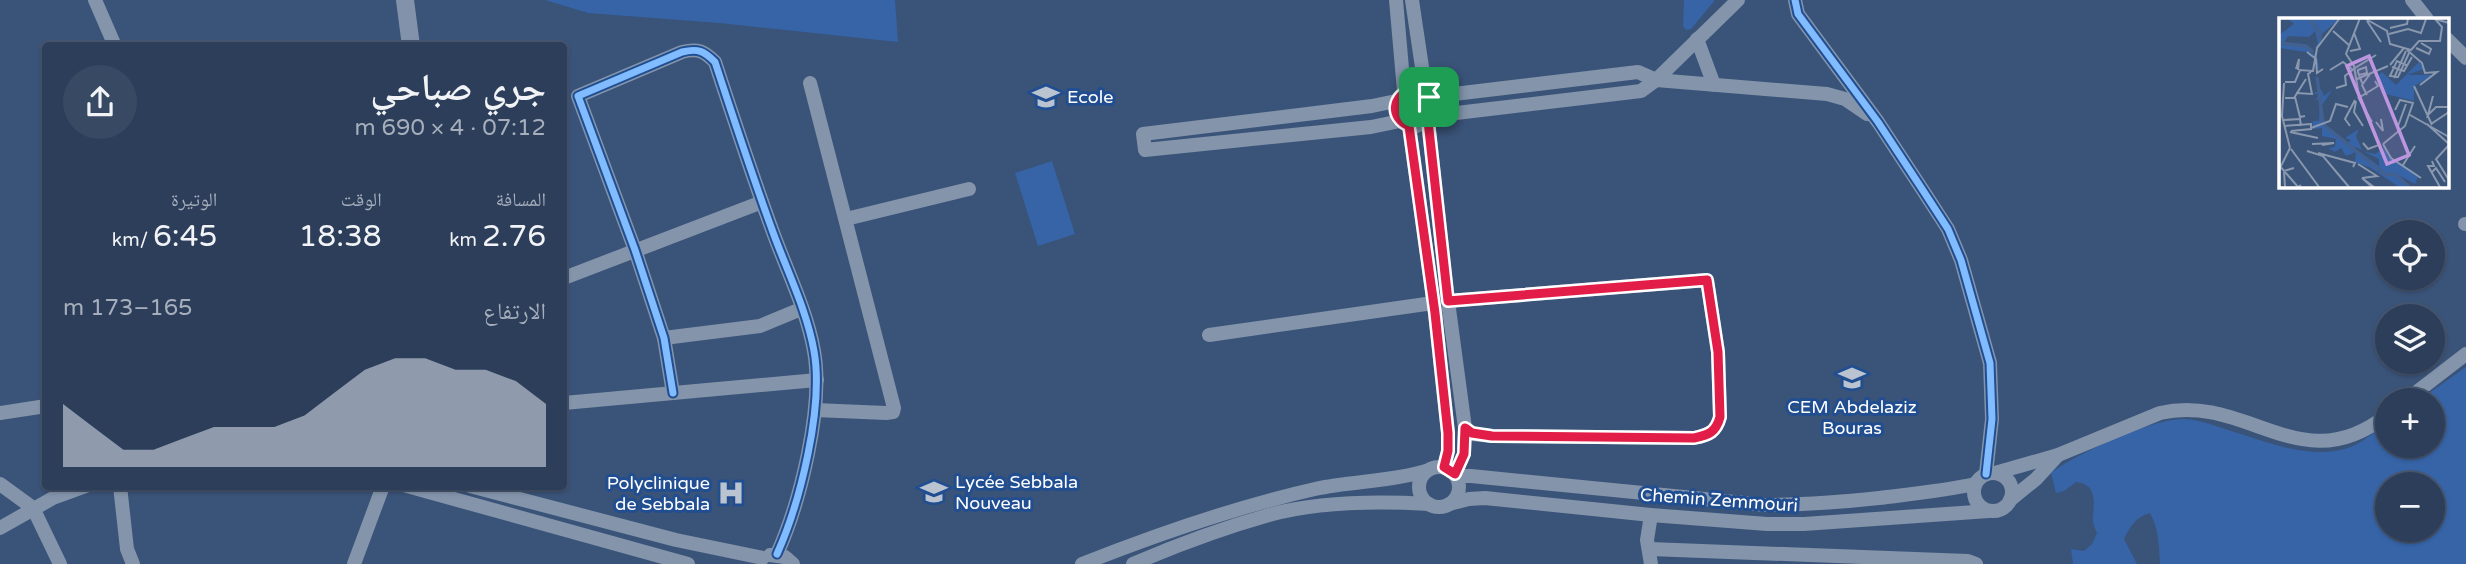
<!DOCTYPE html>
<html lang="ar">
<meta charset="utf-8">
<style>
:root{--surface:#2c3e5a;--page:#384963;--text:#f1f3f6;--muted:#a6aebb;--line:#485770;--accent:#bac3d0}
body{margin:0;font-family:"Varela Round","Noto Naskh Arabic",sans-serif;background:var(--page);color:var(--text);direction:rtl;height:100vh;display:flex;flex-direction:column;font-size:26px;white-space:nowrap}
*{box-sizing:border-box;margin:0}
p{font-size:23px;color:var(--muted)}
.icon{flex:none;width:38px;height:38px;fill:none;stroke:currentColor;stroke-width:2;stroke-linecap:round;stroke-linejoin:round}
.map{position:relative;flex:1;overflow:hidden;direction:ltr}
.drawer{position:absolute;left:42px;top:42px;width:525px;height:448px;display:flex;flex-direction:column;background:var(--surface);border-radius:7px;box-shadow:0 2px 5px #0004,0 0 0 2px var(--line);direction:rtl}
.drawer>*{flex:none}
.controls{position:absolute;left:2375px;top:220px;display:grid;gap:14px}
.controls a{display:grid;place-items:center;width:70px;height:70px;border-radius:50%;background:var(--surface);box-shadow:0 2px 5px #0004,0 0 0 2px var(--line);font-size:35px}
.pin{position:absolute;display:grid;place-items:center;width:60px;height:60px;color:#fff;margin:-30px;border-radius:14px;box-shadow:0 4px 10px #0006}
.round{display:grid;place-items:center;flex:none;width:74px;height:74px;border-radius:37px;background:var(--page)}
.summary{display:flex;align-items:center;justify-content:space-between;height:119px;padding:0 21px}
h1{font-size:38px;font-weight:600;line-height:52px}
.figures{display:grid;grid-template-columns:repeat(3,1fr);gap:10px;height:119px;padding:7px 21px}
.figures div{display:grid;align-content:center}
.figures b{font-size:30px;font-weight:600}
.figures small{font-size:19px;font-weight:400}
.figures p{font-size:19px}
.chart{height:196px;padding:14px 21px}
.chart p{display:flex;justify-content:space-between}
.chart svg{width:100%;height:126px;margin-top:7px;fill:var(--accent);opacity:.7}
.map>svg:first-child{display:block}
.green{fill:#3664a7;fill-rule:evenodd}
.lines{fill:none;stroke-linecap:round;stroke-linejoin:round}
.minor{stroke:#8394ab;stroke-width:14}
.major{stroke:#8192aa;stroke-width:18}
.cycleway-casing{stroke:#214e91;stroke-width:11}
.cycleway{stroke:#80bcff;stroke-width:7}
.route-casing{stroke:#fff;stroke-width:14}
.route{stroke:#e11d48;stroke-width:9}
.labels{text-anchor:middle;dominant-baseline:central;stroke-width:6;stroke-linejoin:round;paint-order:stroke}
.poi-label{font-size:18px;fill:#fff;stroke:#214e91;text-anchor:start}
.street-label{font-size:18px;fill:#fff;stroke:#214e91}
.inset-river{fill:none;stroke:#426190;stroke-width:3.5}
.inset-road{fill:none;stroke:#8998ae;stroke-width:2}
.view{fill:#bd96df;fill-opacity:0.15;stroke:#bd96df;stroke-width:3.5}
.inset-edge{fill:none;stroke:#fff;stroke-width:3.5}
</style>
<div class="map">
<svg width="2466" height="564" viewBox="0 0 2466 564">
<rect width="100%" height="100%" fill="#3a5378"/>
<g class="green">
<polygon points="545,0 895,0 898,42 719,23 588,13"/>
<polygon points="1684,0 1715,0 1691,29 1686,30 1683,26"/>
<polygon points="1052,161 1075,234 1038,246 1015,173"/>
<path d="M 2466,367 L 2466,564 L 2160,564 C 2159,546 2159,529 2150,513 C 2136,516 2130,527 2124,539 L 2137,564 L 2073,564 L 2071,549 L 2084,551 L 2092,544 L 2097,533 C 2095,528 2092,523 2093,517 C 2094,501 2097,484 2076,482 L 2064,491 L 2056,493 L 2051,473 C 2076,454 2153,418 2184,419 C 2200,420 2216,426 2231,431 C 2271,443 2321,465 2361,442 C 2370,436 2378,429 2387,423 L 2387,446 L 2432,446 L 2432,401 L 2418,401 ZM 2387,485 L 2432,485 L 2432,530 L 2387,530 Z"/>
</g>
<g class="lines">
<g class="minor">
<polyline points="95,0 115,46"/>
<polyline points="1396,0 1404,91"/>
<polyline points="1412,0 1426,94"/>
<polyline points="1795,0 1798,14 1878,122 1924,192 1948,229 1961,260 1990,363 1992,419 1986,474"/>
<polyline points="2412,0 2427,19"/>
<polyline points="1697,39 1714,85"/>
<polyline points="2447,39 2466,58"/>
<polyline points="810,83 894,408 893,412 886,413 815,410"/>
<polyline points="1429,97 1638,72 1656,80 1827,94 1845,99 1867,114"/>
<polyline points="1396,101 1372,106 1143,134 1145,150 1371,127 1400,121"/>
<polyline points="1431,116 1641,91 1656,80 1738,0"/>
<path d="M 1428,121 L 1414,127 L 1400,121 L 1395,107 C 1403,74 1445,93 1428,121 L 1447,294 L 1465,428 L 1464,454 L 1455,474"/>
<polyline points="1409,126 1435,313 1448,433 1448,451 1444,467"/>
<polyline points="846,219 969,189"/>
<polyline points="2465,224 2466,224"/>
<polyline points="564,278 762,202"/>
<path d="M 1448,301 L 1707,280 L 1718,352 L 1720,417 C 1716,432 1709,435 1694,438 L 1492,436 L 1472,434 L 1465,428"/>
<polyline points="1209,335 1433,303"/>
<polyline points="664,338 760,326 801,309"/>
<path d="M 673,393 L 664,338 L 635,250 L 578,96 L 682,52 C 698,48 704,51 715,62 C 734,120 753,178 774,235 C 788,273 807,311 814,351 C 824,407 800,503 777,554"/>
<polyline points="2405,401 2466,354"/>
<polyline points="564,403 817,380"/>
<polyline points="0,413 46,406"/>
<circle cx="1439" cy="487" r="20"/>
<circle cx="1993" cy="492" r="19"/>
<path d="M 1995,473 L 2058,455 L 2160,413 C 2248,393 2301,483 2387,415"/>
<path d="M 1457,476 L 1471,476 L 1765,505 C 1804,505 1841,502 1879,498 C 1911,494 1943,491 1975,484"/>
<polyline points="0,484 33,508 60,564"/>
<polyline points="120,486 127,549 133,564"/>
<polyline points="407,486 688,564"/>
<polyline points="470,486 676,540 763,558"/>
<polyline points="2010,500 2036,479 2058,455"/>
<polyline points="1449,504 1469,499 1485,498 1651,515 1767,524 1804,524 1989,511"/>
<polyline points="1651,515 1647,540 1651,564"/>
<polyline points="0,528 53,498 86,486"/>
<polyline points="1650,549 1968,561 1976,564"/>
<polyline points="770,555 785,557 793,564"/>
<polyline points="354,564 383,486"/>
<path d="M 1082,564 C 1158,534 1235,507 1315,489 C 1352,481 1389,482 1426,471"/>
<path d="M 1133,564 C 1177,545 1223,528 1269,515 C 1320,501 1377,501 1429,504"/>
</g>
<polyline class="major" points="405,0 411,46"/>
<defs>
<g id="cycleway">
<polyline points="1795,0 1798,14 1878,122 1924,192 1948,229 1961,260 1990,363 1992,419 1986,474"/>
<path d="M 1448,301 L 1707,280 L 1718,352 L 1720,417 C 1716,432 1709,435 1694,438 L 1492,436 L 1472,434 L 1465,428"/>
<path d="M 673,393 L 664,338 L 635,250 L 578,96 L 682,52 C 698,48 704,51 715,62 C 734,120 753,178 774,235 C 788,273 807,311 814,351 C 824,407 800,503 777,554"/>
</g>
</defs>
<use href="#cycleway" class="cycleway-casing"/>
<use href="#cycleway" class="cycleway"/>
</g>
<g class="lines">
<defs>
<path id="route" d="M 1412,89 L 1426,94 L 1432,106 L 1428,121 L 1448,301 L 1707,280 L 1718,352 L 1720,417 C 1716,432 1709,435 1694,438 L 1492,436 L 1472,433 L 1465,428 L 1464,454 L 1455,474 L 1444,467 L 1448,451 L 1448,433 L 1435,313 L 1409,126 C 1389,117 1392,96 1412,89 Z"/>
</defs>
<use href="#route" class="route-casing"/>
<use href="#route" class="route"/>
</g>
<defs>
<symbol id="school-bare" viewBox="-9 -9 18 18"><path d="M0-5L7-2L0 1L-7-2ZM-4 1L0 2.5L4 1V4Q0 6-4 4Z" fill="#bac3d0" stroke="#214e91" stroke-width="2.5" paint-order="stroke"/></symbol>
<symbol id="hospital-bare" viewBox="-9 -9 18 18"><path d="M-5-5h3v3.5h4V-5h3V5h-3V1.5h-4V5h-3Z" fill="#bac3d0" stroke="#214e91" stroke-width="2.5" paint-order="stroke"/></symbol>
</defs>
<g fill-rule="evenodd">
<use href="#school-bare" x="1027" y="78" width="38" height="38"/>
<use href="#school-bare" x="1833" y="359" width="38" height="38"/>
<use href="#school-bare" x="915" y="473" width="38" height="38"/>
<use href="#hospital-bare" x="712" y="474" width="38" height="38"/>
</g>
<g class="labels">
<g class="poi-label">
<text x="1067" y="97">Ecole</text>
<text x="1852" y="407" text-anchor="middle">CEM Abdelaziz<tspan x="1852" dy="21">Bouras</tspan></text>
<text x="955" y="482">Lycée Sebbala<tspan x="955" dy="21">Nouveau</tspan></text>
<text x="710" y="483" text-anchor="end">Polyclinique<tspan x="710" dy="21">de Sebbala</tspan></text>
</g>
<g class="street-label">
<text transform="translate(1719 500) rotate(4)">Chemin Zemmouri</text>
</g>
</g>
<g transform="translate(2279 18)">
<rect width="170" height="170" fill="#3a5378"/>
<path d="M 8,0 L 61,0 L 43,16 L 41,26 L 35,31 L 39,25 L 36,13 L 30,19 L 9,18 L 4,26 L 27,29 L 38,38 L 41,54 L 33,35 L 0,30 L 0,17 L 15,6 ZM 140,44 L 145,51 L 128,57 L 155,57 L 135,68 L 135,83 L 103,75 L 99,58 L 103,54 L 117,67 ZM 42,71 L 45,78 L 53,72 L 42,89 L 47,109 L 69,125 L 72,122 L 66,120 L 80,111 L 77,118 L 83,132 L 71,127 L 100,148 L 100,141 L 84,133 L 96,136 L 105,130 L 110,139 L 134,153 L 139,159 L 136,166 L 117,156 L 131,169 L 120,169 L 92,150 L 76,144 L 77,134 L 67,138 L 62,130 L 56,134 L 49,130 L 56,129 L 57,121 L 43,118 L 43,110 L 33,111 L 34,103 L 40,103 L 41,81 L 36,82 L 41,76 L 34,76 Z" fill="#3664a7"/>
<path class="inset-river" d="M 29,0 L 41,14 L 41,22M 0,25 L 27,28 L 34,34M 38,59 L 44,105M 45,107 L 107,157 L 116,156 L 130,169"/>
<path class="inset-road" d="M 85,0 L 108,13 L 111,26 L 132,32 L 140,23 L 161,23 L 163,9 L 156,1 L 170,5M 88,3 L 102,24M 111,10 L 128,6 L 129,0M 54,13 L 71,28M 110,16 L 129,11 L 142,15 L 147,1M 137,30 L 150,36 L 152,31 L 142,25M 128,32 L 143,45 L 146,55 L 158,54 L 141,67M 71,33 L 81,31 L 75,15M 28,34 L 37,41 L 38,55 L 44,51M 111,47 L 125,30M 129,48 L 125,46 L 122,45 L 118,43 L 111,58 L 119,59 L 125,46 L 130,35M 113,49 L 125,53 L 133,39M 76,50 L 97,37M 17,51 L 20,41 L 19,52M 51,52 L 64,44 L 73,51M 80,57 L 88,55 L 87,49 L 79,52 L 79,54 L 80,57 L 81,59 L 83,65M 115,60 L 127,33M 78,61 L 109,48M 6,64 L 16,64 L 21,52 L 34,53 L 38,30 L 61,0M 5,65 L 3,98 L 11,130M 135,68 L 153,107M 57,70 L 67,67 L 66,58 L 76,50M 17,75 L 33,76 L 29,56 L 32,54M 88,77 L 83,67 L 91,56M 80,78 L 75,48 L 67,36 L 81,0M 154,78 L 149,97 L 157,89 L 170,89M 16,79 L 21,99 L 26,98M 79,79 L 93,104M 81,79 L 99,68 L 96,63M 6,80 L 15,80 L 27,61M 77,83 L 75,94 L 84,108M 131,97 L 170,119M 5,102 L 21,101 L 22,108M 97,104 L 104,113 L 102,101M 148,106 L 170,126M 152,106 L 170,94M 5,108 L 32,106 L 32,111 L 12,113M 71,108 L 66,101 L 76,82M 119,108 L 127,86M 32,110 L 51,103 L 57,86 L 69,89M 11,114 L 39,120M 84,125 L 89,131 L 100,127 L 95,113M 33,126 L 55,125 L 43,127M 104,126 L 126,108 L 134,85 L 121,82 L 116,92M 104,126 L 112,140 L 142,160M 170,127 L 157,141 L 170,162M 12,131 L 40,169M 28,133 L 44,138 L 70,169M 39,135 L 76,145 L 74,149M 153,143 L 155,148 L 149,148 L 161,169M 79,146 L 98,158 L 83,160M 0,147 L 19,169 L 22,167M 124,147 L 136,128M 0,152 L 11,130M 153,154 L 157,150 L 166,164M 6,169 L 5,153 L 15,150M 93,169 L 83,160 L 95,169"/>
<path class="view" d="M 90,38 L 130,137 L 108,146 L 68,48 Z"/>
<rect width="170" height="170" class="inset-edge"/>
</g>
</svg>
<div class="controls">
<a><svg class="icon" aria-label="locate" viewBox="0 0 24 24"><circle cx="12" cy="12" r="6"/><path d="M12 2v4M12 18v4M2 12h4M18 12h4"/></svg></a>
<a><svg class="icon" aria-label="layers" viewBox="0 0 24 24"><path d="M12 4l9 5-9 5-9-5zM3 14l9 5 9-5"/></svg></a>
<a>+</a>
<a>−</a>
</div>
<div class="pin" style="left:1429px;top:97px;background:#1e9e55"><svg class="icon" aria-label="arrive" viewBox="0 0 24 24"><path d="M6 21V4h12l-3 4 3 4H6"/></svg></div>
<section class="drawer">
<div class="summary"><div><h1>جري صباحي</h1><p>07:12 · 4 × 690 m</p></div><a class="round"><svg class="icon" aria-label="share" viewBox="0 0 24 24"><path d="M12 15V3M7 8l5-5 5 5M5 13v7h14v-7"/></svg></a></div>
<div class="figures">
<div><p>المسافة</p><b>2.76<small> km</small></b></div>
<div><p>الوقت</p><b>18:38</b></div>
<div><p>الوتيرة</p><b>6:45<small> /km</small></b></div>
</div>
<div class="chart"><p><span>الارتفاع</span>165–173 m</p>
<svg viewBox="0 0 160 44" preserveAspectRatio="none"><path d="M0 44V22L10 30L20 38L30 38L40 34L50 30L60 30L70 30L80 26L90 18L100 10L110 6L120 6L130 10L140 10L150 14L160 22V44z"/></svg>
</div>
</section>
</div>
